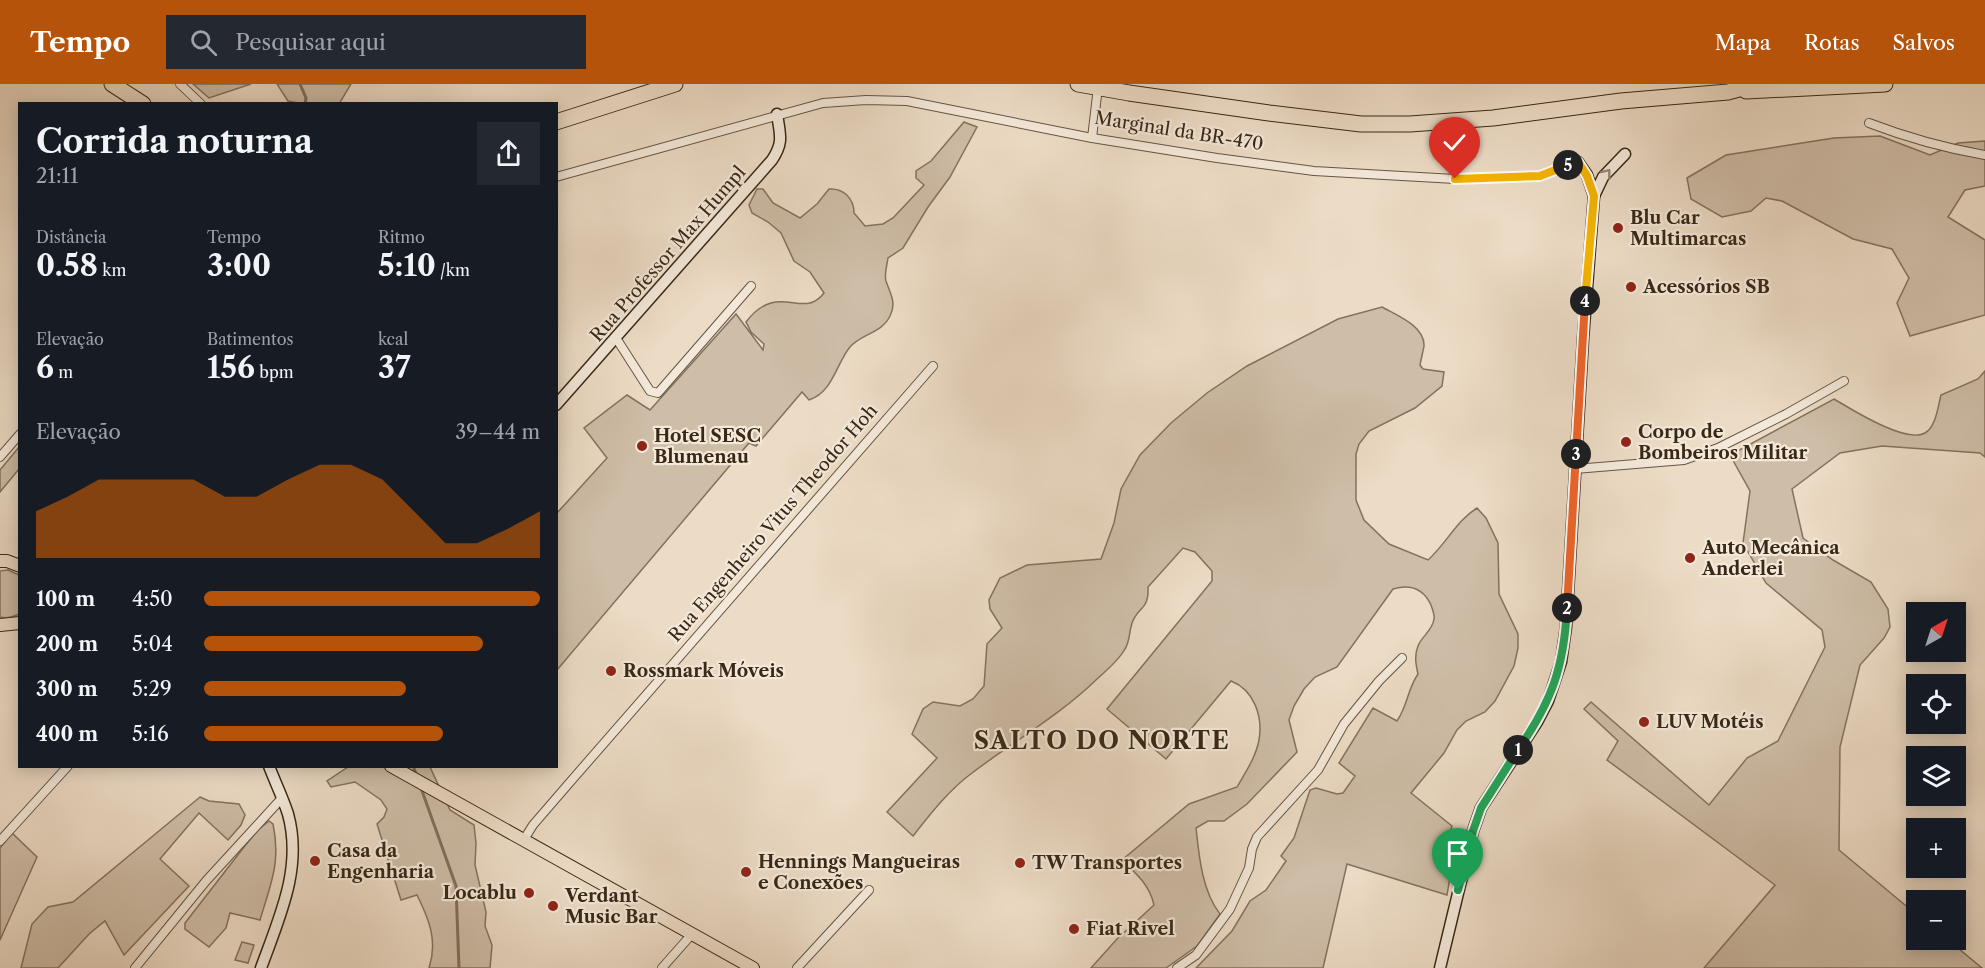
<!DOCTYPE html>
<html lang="pt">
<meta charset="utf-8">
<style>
:root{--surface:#171b24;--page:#242831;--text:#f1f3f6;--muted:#9ea1a6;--accent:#b45309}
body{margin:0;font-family:"Libre Caslon Text",serif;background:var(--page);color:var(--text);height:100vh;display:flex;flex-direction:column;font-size:22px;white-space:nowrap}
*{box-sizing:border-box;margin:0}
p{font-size:20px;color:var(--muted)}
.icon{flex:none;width:33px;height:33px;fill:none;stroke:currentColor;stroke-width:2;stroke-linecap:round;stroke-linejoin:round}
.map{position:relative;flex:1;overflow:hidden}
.side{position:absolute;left:18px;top:18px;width:540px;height:666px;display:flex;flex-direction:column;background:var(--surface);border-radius:0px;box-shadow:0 3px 15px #0003}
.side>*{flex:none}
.needle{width:39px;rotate:39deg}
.tools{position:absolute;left:1906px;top:518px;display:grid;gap:12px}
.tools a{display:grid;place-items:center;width:60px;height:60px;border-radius:0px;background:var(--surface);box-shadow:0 3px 15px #0003;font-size:30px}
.pin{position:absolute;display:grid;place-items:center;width:51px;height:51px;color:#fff;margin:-62px -26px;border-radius:50% 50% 50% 0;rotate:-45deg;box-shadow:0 0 6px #0007}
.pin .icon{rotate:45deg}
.km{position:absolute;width:30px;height:30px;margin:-15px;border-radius:50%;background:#222;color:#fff;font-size:16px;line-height:30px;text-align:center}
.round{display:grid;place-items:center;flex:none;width:63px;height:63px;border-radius:0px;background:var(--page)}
.overview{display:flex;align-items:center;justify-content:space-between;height:102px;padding:0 18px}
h1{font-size:33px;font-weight:700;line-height:45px}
.stats{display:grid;grid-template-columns:repeat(3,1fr);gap:9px;height:102px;padding:6px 18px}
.stats div{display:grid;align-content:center}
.stats b{font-size:30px;font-weight:700}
.stats small{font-size:16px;font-weight:400}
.stats p{font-size:16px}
.chart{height:168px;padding:12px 18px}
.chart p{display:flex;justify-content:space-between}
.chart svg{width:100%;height:108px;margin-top:6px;fill:var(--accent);opacity:.7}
ul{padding:0 18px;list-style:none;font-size:20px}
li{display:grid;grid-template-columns:96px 72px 1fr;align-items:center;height:45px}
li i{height:15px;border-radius:8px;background:var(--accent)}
header{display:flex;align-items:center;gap:36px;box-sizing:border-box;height:84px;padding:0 30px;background:var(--accent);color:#fff}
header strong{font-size:28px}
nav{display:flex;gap:33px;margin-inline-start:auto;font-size:21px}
.search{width:420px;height:54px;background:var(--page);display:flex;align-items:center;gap:15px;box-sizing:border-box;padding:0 21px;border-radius:0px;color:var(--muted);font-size:22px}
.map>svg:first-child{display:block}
.green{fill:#cebda7;stroke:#84725e;stroke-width:1.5}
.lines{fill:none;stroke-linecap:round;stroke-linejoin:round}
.stream{stroke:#806f5b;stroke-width:3}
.street-casing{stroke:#665541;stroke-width:10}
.secondary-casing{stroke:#392815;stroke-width:13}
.primary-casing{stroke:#392815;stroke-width:14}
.highway-casing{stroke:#392815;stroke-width:17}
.street{stroke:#f3e8d9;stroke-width:8}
.secondary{stroke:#f3e8d9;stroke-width:10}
.primary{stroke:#ecdbc5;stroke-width:12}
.highway{stroke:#ecdbc5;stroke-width:15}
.oneway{stroke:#968877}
.split-1-casing{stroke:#fff;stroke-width:12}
.split-2-casing{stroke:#fff;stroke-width:12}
.split-3-casing{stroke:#fff;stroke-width:12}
.split-4-casing{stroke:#fff;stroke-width:12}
.split-5-casing{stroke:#fff;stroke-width:12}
.split-6-casing{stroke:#fff;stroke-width:12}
.split-1{stroke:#22a559;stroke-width:8}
.split-2{stroke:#22a559;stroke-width:8}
.split-3{stroke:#f0652b;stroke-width:8}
.split-4{stroke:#f0652b;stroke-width:8}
.split-5{stroke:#f5b400;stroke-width:8}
.split-6{stroke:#f5b400;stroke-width:8}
.poi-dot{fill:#8f2418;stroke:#f3e8d9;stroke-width:2}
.labels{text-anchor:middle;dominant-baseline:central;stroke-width:4.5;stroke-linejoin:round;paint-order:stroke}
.street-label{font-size:18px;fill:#392815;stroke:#f3e8d9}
.poi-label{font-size:18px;font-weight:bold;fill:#392815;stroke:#f3e8d9;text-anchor:start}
.district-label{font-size:24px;font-weight:bold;letter-spacing:1.5px;fill:#392815;stroke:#f3e8d9}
</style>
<header>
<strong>Tempo</strong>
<div class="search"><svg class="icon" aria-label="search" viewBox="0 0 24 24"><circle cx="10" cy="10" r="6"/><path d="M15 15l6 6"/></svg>Pesquisar aqui</div>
<nav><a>Mapa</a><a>Rotas</a><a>Salvos</a></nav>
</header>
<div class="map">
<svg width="1985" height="884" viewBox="0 0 1985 884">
<rect width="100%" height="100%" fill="#ecdbc5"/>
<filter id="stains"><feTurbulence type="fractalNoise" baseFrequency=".00333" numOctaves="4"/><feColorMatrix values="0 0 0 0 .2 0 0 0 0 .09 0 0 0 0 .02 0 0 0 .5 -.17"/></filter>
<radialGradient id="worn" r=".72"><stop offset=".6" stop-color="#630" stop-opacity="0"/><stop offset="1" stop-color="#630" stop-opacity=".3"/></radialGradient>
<g class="green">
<polygon points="193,0 251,0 209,14"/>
<polygon points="277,0 351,0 339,20 298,19 288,17"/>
<path d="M 964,38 L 977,43 L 950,93 L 928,123 L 903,164 L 888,174 C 887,181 884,190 886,197 C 890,209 897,219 890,232 C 882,249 861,250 850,263 C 836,280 833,308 809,316 L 802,308 L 756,362 L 749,359 L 557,586 L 557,429 L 607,374 L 584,344 L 627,311 L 650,326 L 736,230 L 763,266 L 764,260 L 751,248 L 746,238 C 778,196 803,237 824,209 L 810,188 L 794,177 L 781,149 L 768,138 L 752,129 L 749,121 L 757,105 L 763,105 L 773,119 L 800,134 L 817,120 L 829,105 C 843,104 854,114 854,129 L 865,142 L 883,140 L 893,134 L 924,101 L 916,94 L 916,87 L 931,77 Z"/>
<polygon points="1880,52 1930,71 1958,59 1985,57 1985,102 1965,106 1948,133 1985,156 1985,231 1910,252 1897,219 1909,194 1892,165 1853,155 1782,117 1766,114 1751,127 1722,133 1691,115 1687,94 1726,71 1834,54"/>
<path d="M 1382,223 C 1396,231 1425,242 1424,262 C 1423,268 1421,275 1420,281 L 1423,285 L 1444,288 L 1442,302 L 1415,324 L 1369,347 L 1359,360 L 1356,370 L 1356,416 L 1364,436 L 1389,460 L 1428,476 C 1446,460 1457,436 1477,424 L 1486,434 L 1498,459 L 1499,510 L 1518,550 L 1518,564 L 1514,582 L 1495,617 L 1485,628 L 1466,637 L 1457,646 L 1444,669 L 1411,709 L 1452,742 L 1448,755 L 1456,757 L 1447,811 L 1347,780 L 1323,884 L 1196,884 L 1232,847 L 1250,817 L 1266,806 L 1286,777 L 1281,772 L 1294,754 L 1310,706 L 1316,704 L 1337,710 L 1343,709 L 1355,692 L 1339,679 L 1373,624 L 1397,637 C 1408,621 1407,606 1418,590 C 1416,581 1414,572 1418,562 C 1421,553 1433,546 1434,535 C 1435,531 1432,524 1431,521 C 1423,504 1410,500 1393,505 L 1337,583 L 1315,593 L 1304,605 L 1294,622 L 1289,636 L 1297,668 L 1247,720 L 1224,737 L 1208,737 L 1196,744 C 1199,772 1202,807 1220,830 L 1197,862 L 1166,884 L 1091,884 L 1117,855 L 1154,821 C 1150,802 1137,790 1122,776 L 1189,720 L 1237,703 C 1245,689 1256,673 1259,656 C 1263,632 1254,606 1231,597 L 1166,675 L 1107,625 L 1212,497 L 1212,487 L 1195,468 L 1183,464 L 1148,503 C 1149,527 1138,522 1132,539 C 1129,548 1130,557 1125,565 C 1119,576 1106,587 1097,595 C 1059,632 1014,657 972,689 C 949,706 931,729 913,752 L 887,728 L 937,674 L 912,650 L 923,625 L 933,618 L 960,622 L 973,615 L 984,602 L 987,560 L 1002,544 L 990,525 L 989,516 L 1000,494 L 1027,481 L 1101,475 L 1114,439 L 1121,405 L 1140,371 L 1171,339 L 1207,309 L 1247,282 L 1338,235 Z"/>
<path d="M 1985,287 L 1985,373 L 1980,369 L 1882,362 L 1840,369 L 1792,405 L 1803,454 L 1833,476 L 1871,498 L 1888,525 L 1890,543 L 1884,554 L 1860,581 L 1840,663 L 1839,766 L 1917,831 L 1917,855 L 1947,855 L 1982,884 L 1704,884 L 1775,801 L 1607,676 L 1618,657 L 1584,625 L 1591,618 L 1709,721 L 1747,674 L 1778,657 L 1825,563 L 1822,546 L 1766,499 L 1743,459 L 1750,407 L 1730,371 L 1834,315 C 1851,325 1906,360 1925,349 C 1936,343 1938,322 1941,311 L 1978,295 Z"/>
<polygon points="19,363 19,385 0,408 0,386"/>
<path d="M 8,486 L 19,491 L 19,530 C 13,533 7,535 0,533 L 0,487 Z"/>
<path d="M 348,683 L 430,683 L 450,726 L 474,741 L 476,759 L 475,781 L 486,828 L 485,842 L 492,861 L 490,884 L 429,884 C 438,857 429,835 417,811 L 401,816 L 377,740 L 384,733 L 387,725 L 381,716 L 355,698 L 331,703 L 327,697 Z"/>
<polygon points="200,713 209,717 239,720 245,731 241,741 228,756 199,729 160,775 189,802 124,871 105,837 89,850 58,884 21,884 32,840 48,823 73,818"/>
<path d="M 269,737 L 273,740 C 281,778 271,799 260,836 L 230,829 L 226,844 L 209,863 L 185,845 L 185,839 L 244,763 L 258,746 Z"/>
<polygon points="12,749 37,773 0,856 0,764"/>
<polygon points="242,858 254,861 248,879 235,876"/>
</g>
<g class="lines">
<g class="stream">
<polyline points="300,0 306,14 305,20"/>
<polyline points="413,682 417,692"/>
<polyline points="421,704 456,802 459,884"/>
</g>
<defs>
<g id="street">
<polyline points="180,0 201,20"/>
<path d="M 1869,39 C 1908,54 1944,64 1985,71"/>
<polyline points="1092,54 1098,3"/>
<polyline points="556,93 823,19 866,16 907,17 1092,54 1217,74 1314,87 1455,95 1540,92 1578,78"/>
<polyline points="616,254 650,307 658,309 751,202"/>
<polyline points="0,373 20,350"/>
<polyline points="1575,385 1684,376 1718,364 1786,330 1844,297"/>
<polyline points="0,757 68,682"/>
<polyline points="523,757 533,741 571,697 933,282"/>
<polyline points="135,884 206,797 282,714"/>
<polyline points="662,884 692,850"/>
<polyline points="797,884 869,806"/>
<polyline points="1177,884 1196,871 1230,825 1249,784 1252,765 1257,753 1318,686 1344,640 1379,597 1402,574"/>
</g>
<g id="secondary">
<polyline points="1594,112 1603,93 1625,70"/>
<path d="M 556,321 L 772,76 C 784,58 780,51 777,30"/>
<path d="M 261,884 C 279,834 303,784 288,730 C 283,714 275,698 269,682"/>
<polyline points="1440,884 1473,747 1481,724 1537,638 1548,617 1561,578 1566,543 1583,255 1594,112 1587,91 1578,78"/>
</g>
<g id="primary">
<polyline points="0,477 7,477 20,482"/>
<polyline points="0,541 20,539"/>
<polyline points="391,682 753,884"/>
</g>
<g id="highway">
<polyline points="112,0 143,20"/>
<polyline points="1078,0 1129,9 1269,29 1361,40 1410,40 1493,34 1621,17 1728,8 1757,0"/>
<polyline points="1746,7 1885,0"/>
<polyline points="556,38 675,0"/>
</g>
</defs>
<use href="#street" class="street-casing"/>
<use href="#secondary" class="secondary-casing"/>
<use href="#primary" class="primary-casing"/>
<use href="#highway" class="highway-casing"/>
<use href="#street" class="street"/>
<use href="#secondary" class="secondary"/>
<use href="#primary" class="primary"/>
<use href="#highway" class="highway"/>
</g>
<defs><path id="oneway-chevron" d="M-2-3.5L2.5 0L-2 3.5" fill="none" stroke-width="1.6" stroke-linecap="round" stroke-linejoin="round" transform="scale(1.5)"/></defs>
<use class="oneway" href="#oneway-chevron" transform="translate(1607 89) rotate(-52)"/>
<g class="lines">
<defs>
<polyline id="split-1" points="1458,806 1473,747 1481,724 1518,666"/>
<path id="split-2" d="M 1518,666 C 1552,617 1564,583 1567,524"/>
<polyline id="split-3" points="1567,524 1576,370"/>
<polyline id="split-4" points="1576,370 1585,217"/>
<polyline id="split-5" points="1568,81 1578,78 1587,92 1594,112 1585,217"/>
<polyline id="split-6" points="1455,95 1540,92 1568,81"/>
</defs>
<use href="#split-1" class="split-1-casing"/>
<use href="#split-2" class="split-2-casing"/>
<use href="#split-3" class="split-3-casing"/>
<use href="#split-4" class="split-4-casing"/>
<use href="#split-5" class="split-5-casing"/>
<use href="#split-6" class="split-6-casing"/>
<use href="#split-1" class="split-1"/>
<use href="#split-2" class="split-2"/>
<use href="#split-3" class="split-3"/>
<use href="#split-4" class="split-4"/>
<use href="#split-5" class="split-5"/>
<use href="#split-6" class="split-6"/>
</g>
<g class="poi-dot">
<circle cx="1618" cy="144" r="6"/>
<circle cx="1631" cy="203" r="6"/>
<circle cx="1626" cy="358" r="6"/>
<circle cx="642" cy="362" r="6"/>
<circle cx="1690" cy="474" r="6"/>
<circle cx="611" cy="587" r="6"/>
<circle cx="1644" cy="638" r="6"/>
<circle cx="315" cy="777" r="6"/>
<circle cx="1020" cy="779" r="6"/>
<circle cx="746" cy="788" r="6"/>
<circle cx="529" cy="809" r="6"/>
<circle cx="553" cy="822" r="6"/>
<circle cx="1074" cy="845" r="6"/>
</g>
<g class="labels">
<g class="street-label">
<text transform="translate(1179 47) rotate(9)">Marginal da BR-470</text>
<text transform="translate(668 170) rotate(-49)">Rua Professor Max Humpl</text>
<text transform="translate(773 439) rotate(-49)">Rua Engenheiro Vitus Theodor Hoh</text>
</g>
<g class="poi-label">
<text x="1630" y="134">Blu Car<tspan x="1630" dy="21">Multimarcas</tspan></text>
<text x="1643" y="203">Acessórios SB</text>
<text x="1638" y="348">Corpo de<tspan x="1638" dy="21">Bombeiros Militar</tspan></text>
<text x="654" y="352">Hotel SESC<tspan x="654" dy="21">Blumenau</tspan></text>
<text x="1702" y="464">Auto Mecânica<tspan x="1702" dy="21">Anderlei</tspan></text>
<text x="623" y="587">Rossmark Móveis</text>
<text x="1656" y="638">LUV Motéis</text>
<text x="327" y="767">Casa da<tspan x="327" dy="21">Engenharia</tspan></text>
<text x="758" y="778">Hennings Mangueiras<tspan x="758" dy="21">e Conexões</tspan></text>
<text x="1032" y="779">TW Transportes</text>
<text x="517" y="809" text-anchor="end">Locablu</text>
<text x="565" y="812">Verdant<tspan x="565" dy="21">Music Bar</tspan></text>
<text x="1086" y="845">Fiat Rivel</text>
</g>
<g class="district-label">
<text x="1102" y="656">SALTO DO NORTE</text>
</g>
</g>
<rect width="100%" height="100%" filter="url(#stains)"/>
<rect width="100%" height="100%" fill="url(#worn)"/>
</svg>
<div class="tools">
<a><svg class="needle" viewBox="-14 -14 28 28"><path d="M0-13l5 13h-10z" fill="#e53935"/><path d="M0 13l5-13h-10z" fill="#9ea1a6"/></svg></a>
<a><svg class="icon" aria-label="locate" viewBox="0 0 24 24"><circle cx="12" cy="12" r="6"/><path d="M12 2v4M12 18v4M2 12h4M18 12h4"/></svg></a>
<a><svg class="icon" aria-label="layers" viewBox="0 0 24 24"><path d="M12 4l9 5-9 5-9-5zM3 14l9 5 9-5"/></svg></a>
<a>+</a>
<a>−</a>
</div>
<div class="pin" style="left:1458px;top:806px;background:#1e9e55"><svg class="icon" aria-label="arrive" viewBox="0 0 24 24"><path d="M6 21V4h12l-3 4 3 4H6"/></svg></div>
<div class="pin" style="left:1455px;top:95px;background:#d93025"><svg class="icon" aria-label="check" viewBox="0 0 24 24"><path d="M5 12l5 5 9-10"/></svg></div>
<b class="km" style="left:1518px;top:666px">1</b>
<b class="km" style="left:1567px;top:524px">2</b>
<b class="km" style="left:1576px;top:370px">3</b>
<b class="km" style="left:1585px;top:217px">4</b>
<b class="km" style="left:1568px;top:81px">5</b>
<section class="side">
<div class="overview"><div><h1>Corrida noturna</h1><p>21:11</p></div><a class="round"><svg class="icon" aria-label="share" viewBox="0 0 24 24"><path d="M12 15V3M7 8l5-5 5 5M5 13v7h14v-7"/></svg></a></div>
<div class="stats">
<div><p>Distância</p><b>0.58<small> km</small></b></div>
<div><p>Tempo</p><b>3:00</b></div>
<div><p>Ritmo</p><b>5:10<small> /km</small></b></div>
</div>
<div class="stats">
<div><p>Elevação</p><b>6<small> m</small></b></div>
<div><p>Batimentos</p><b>156<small> bpm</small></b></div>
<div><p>kcal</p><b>37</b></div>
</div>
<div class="chart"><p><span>Elevação</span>39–44 m</p>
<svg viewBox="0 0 160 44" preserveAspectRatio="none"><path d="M0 44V25L10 19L20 12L30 12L40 12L50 12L60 19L70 19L80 12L90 6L100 6L110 12L120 25L130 38L140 38L150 32L160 25V44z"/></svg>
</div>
<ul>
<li><b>100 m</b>4:50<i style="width:100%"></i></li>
<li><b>200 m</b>5:04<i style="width:83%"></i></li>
<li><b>300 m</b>5:29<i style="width:60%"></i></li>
<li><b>400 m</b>5:16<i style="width:71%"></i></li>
</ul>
</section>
</div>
